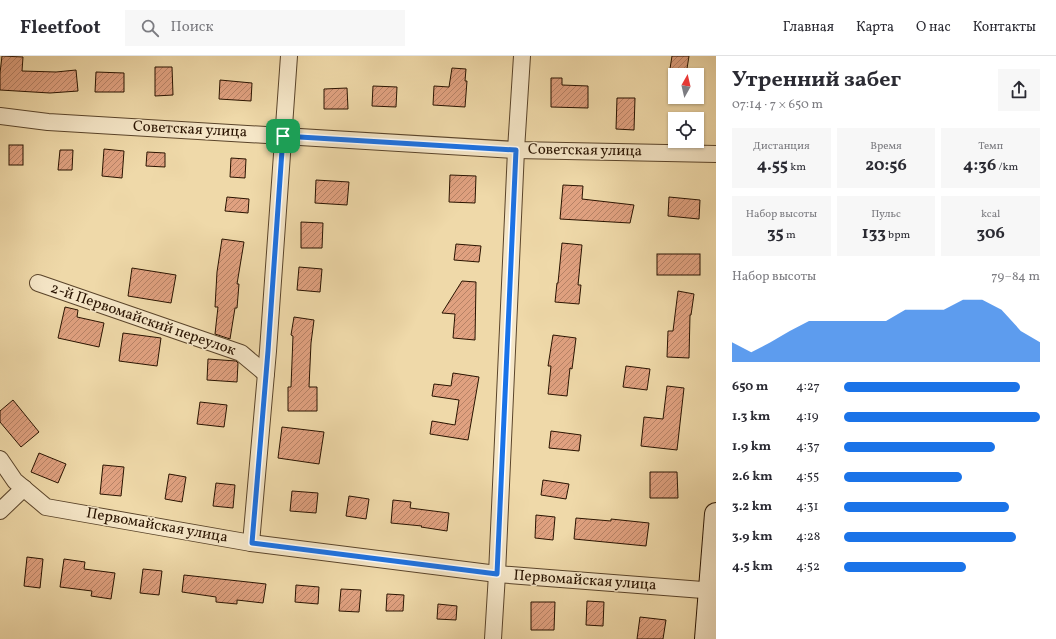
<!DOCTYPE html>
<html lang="ru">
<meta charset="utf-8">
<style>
:root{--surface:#fff;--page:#f7f7f7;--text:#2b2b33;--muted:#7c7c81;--line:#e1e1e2;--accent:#1a73e8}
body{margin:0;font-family:Vollkorn,serif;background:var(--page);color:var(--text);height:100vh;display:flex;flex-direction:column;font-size:15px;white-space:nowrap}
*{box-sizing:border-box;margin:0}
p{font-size:13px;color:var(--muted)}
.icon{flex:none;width:22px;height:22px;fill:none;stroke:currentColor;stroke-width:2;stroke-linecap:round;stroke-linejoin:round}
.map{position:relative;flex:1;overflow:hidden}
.sheet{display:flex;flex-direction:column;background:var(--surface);width:340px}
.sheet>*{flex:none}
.needle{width:26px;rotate:8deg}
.controls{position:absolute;left:668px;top:12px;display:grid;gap:8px}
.controls a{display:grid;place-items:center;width:36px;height:36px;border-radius:0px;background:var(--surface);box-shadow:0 1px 3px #0004;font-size:20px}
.pin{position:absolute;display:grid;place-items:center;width:34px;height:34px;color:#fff;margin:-17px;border-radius:8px;box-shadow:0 2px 6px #0006}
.round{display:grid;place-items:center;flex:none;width:42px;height:42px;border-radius:0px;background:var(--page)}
.summary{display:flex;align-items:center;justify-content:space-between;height:68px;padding:0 16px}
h1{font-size:22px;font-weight:700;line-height:30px}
.stats{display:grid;grid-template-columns:repeat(3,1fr);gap:6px;height:68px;padding:4px 16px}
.stats div{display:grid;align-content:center;border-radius:0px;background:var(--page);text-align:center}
.stats b{font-size:17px;font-weight:700}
.stats small{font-size:11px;font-weight:400}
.stats p{font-size:11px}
.chart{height:112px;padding:8px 16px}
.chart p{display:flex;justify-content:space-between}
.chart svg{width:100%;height:72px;margin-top:4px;fill:var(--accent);opacity:.7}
ul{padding:0 16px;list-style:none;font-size:13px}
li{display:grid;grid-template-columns:64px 48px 1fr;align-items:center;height:30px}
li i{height:10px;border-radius:5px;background:var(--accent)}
header{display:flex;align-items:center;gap:24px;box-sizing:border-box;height:56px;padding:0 20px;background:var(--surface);border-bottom:1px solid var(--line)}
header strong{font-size:19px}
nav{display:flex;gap:22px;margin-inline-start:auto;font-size:14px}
.search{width:280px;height:36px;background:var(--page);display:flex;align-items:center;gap:10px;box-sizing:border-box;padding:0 14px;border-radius:0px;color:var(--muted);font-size:15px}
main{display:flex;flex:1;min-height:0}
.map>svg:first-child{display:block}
.building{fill:url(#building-hatch);stroke:#291300}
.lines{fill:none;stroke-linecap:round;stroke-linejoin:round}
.street-casing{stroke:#5a442a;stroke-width:18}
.secondary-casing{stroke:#291300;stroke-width:24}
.street{stroke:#f5e6c7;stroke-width:16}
.secondary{stroke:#f5e6c7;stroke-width:22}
.route-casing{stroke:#fff;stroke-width:8}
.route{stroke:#1a73e8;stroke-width:5}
.labels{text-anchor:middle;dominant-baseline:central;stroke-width:3;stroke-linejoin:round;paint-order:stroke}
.street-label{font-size:15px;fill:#291300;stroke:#f5e6c7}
</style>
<header>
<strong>Fleetfoot</strong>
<div class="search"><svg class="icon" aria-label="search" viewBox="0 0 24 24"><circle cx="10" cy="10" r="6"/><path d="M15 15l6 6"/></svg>Поиск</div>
<nav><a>Главная</a><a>Карта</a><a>О нас</a><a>Контакты</a></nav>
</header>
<main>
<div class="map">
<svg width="716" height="583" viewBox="0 0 716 583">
<defs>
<pattern id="building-hatch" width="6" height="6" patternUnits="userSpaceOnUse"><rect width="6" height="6" fill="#e0a180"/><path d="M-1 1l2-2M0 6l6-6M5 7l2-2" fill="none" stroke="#b68266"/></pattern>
</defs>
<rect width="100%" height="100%" fill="#efd9a9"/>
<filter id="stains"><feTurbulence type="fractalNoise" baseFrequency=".005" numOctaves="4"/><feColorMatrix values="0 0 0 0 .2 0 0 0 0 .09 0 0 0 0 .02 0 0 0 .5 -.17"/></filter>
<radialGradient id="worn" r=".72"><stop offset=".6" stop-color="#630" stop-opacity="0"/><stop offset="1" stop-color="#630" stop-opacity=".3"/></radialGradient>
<g class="building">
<polygon points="2,0 23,1 22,15 56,16 76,14 78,35 50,37 0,34 0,17"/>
<polygon points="672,0 689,0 686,19 669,19"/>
<polygon points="155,11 172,11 173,39 155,40"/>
<polygon points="452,12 466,13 465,25 467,25 465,51 433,49 434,30 449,31"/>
<polygon points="96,16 124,17 124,36 95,36"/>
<polygon points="551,22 562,22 562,29 588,30 588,52 551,51"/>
<polygon points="220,24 252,27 251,45 219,43"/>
<polygon points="373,30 397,31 396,51 372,50"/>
<polygon points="347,32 348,53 324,53 324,33"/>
<polygon points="617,42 635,42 634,74 616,73"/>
<rect x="9" y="89" width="14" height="20"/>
<polygon points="104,93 124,95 122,122 102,120"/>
<polygon points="60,94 73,94 72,114 58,114"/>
<polygon points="147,96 165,97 165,111 146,110"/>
<polygon points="231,102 246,103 245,122 230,121"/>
<polygon points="450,119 476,120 475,147 449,146"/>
<polygon points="316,124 349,126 347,149 315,147"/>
<polygon points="563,129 583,130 582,143 634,149 630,167 560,163"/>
<polygon points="227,141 249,143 248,157 225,155"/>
<polygon points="669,141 700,144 699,163 668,160"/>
<polygon points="301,166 323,167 322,192 301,192"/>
<polygon points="222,183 244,186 237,228 239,228 237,252 235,252 230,283 215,278 218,251 215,251 217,216"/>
<polygon points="562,187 582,189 578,229 581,229 579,248 555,246 557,227 558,227"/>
<polygon points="456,188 481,190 479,206 454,204"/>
<rect x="657" y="198" width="43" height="21"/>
<polygon points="299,211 322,213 320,236 297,234"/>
<polygon points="132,212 176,219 171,247 128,240"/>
<polygon points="462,225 476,226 475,284 453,282 455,258 442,257"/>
<polygon points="678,235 694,238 691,259 690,259 689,302 667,301 668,275 673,275"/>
<polygon points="65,251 78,254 77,261 104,267 99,291 58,282"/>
<polygon points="294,261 314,264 311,287 309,331 317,331 317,355 288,355 288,331 291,331 293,280 291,279"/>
<polygon points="123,277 161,282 157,310 119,305"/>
<polygon points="553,279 576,282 572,313 570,312 567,340 548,338 551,310 548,310"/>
<polygon points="208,303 236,305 238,307 237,326 207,324"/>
<polygon points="626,310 650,313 647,334 623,331"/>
<polygon points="453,317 479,321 468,384 430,378 432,365 455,369 459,344 432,340 434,328 451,330"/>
<polygon points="667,330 684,332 677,394 641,390 644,361 663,363"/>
<polygon points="13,344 39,376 21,391 0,366 0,355"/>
<polygon points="200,346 227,349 224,371 197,368"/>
<polygon points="282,371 324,376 319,408 278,402"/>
<polygon points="551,375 581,379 579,395 549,392"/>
<polygon points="39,397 66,408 58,427 31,416"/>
<polygon points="103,409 124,411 121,440 100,438"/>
<polygon points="650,416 677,416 678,442 650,442"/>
<polygon points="169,418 186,421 182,446 165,443"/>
<polygon points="543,424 569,428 566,443 541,439"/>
<polygon points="216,427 235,429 233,452 213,450"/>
<polygon points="292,435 318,437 316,457 290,455"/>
<polygon points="349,440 369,443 366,463 346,460"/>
<polygon points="393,444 411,446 410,452 449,457 447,475 421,471 422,470 391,467"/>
<polygon points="536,459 555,461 553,484 535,482"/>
<polygon points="576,462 611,465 611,463 649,467 646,490 574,483"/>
<polygon points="27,501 43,503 40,532 24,530"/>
<polygon points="64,503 85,506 84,513 115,517 111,543 91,540 92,535 60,531"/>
<polygon points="143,513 162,515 159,539 140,537"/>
<polygon points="184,519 266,528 263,547 237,544 237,548 216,546 216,541 182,536"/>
<polygon points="296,529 319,531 318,548 295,546"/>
<polygon points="341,533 361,534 359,556 339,555"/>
<polygon points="387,538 404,539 403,555 386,555"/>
<polygon points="587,545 604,546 603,570 586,569"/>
<polygon points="531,546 555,546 554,574 531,574"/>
<polygon points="438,548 457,550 456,564 437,563"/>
<polygon points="640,561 666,564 663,583 637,583"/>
</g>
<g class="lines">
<defs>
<g id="street">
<polyline points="0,60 48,66 516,94 716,98"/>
<polyline points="38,227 241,297 266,318"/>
<polyline points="0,403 15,425 46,451 251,487 497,518 716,535"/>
<polyline points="0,455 24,432"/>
<polyline points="251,487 268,295 289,0"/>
<polyline points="493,583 497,518 516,94 522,0"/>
</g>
<polyline id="secondary" points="706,583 716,458"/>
</defs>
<use href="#street" class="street-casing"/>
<use href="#secondary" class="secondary-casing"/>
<use href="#street" class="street"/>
<use href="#secondary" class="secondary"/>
</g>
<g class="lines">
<defs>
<polygon id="route" points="283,80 516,94 497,518 252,487 268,295"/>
</defs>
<use href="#route" class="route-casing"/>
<use href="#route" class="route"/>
</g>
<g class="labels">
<g class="street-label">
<text transform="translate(190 74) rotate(3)">Советская улица</text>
<text transform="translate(585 95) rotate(1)">Советская улица</text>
<text transform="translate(143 264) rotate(19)">2-й Первомайский переулок</text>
<text transform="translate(157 470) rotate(10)">Первомайская улица</text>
<text transform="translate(585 525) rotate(4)">Первомайская улица</text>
</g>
</g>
<rect width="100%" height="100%" filter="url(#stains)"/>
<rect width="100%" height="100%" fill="url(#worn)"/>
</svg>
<div class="controls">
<a><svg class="needle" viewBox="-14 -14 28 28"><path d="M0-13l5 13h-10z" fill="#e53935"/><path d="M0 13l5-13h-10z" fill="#7c7c81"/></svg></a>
<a><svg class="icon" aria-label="locate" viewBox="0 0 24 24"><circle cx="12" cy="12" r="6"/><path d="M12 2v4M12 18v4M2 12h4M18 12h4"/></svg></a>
</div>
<div class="pin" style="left:283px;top:80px;background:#1e9e55"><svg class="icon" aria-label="arrive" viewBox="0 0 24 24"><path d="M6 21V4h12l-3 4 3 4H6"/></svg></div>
</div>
<section class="sheet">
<div class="summary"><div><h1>Утренний забег</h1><p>07:14 · 7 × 650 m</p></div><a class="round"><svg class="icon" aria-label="share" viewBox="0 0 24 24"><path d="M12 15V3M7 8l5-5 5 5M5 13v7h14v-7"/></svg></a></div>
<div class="stats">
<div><p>Дистанция</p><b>4.55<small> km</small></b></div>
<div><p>Время</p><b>20:56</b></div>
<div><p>Темп</p><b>4:36<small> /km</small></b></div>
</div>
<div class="stats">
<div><p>Набор высоты</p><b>35<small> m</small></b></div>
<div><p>Пульс</p><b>133<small> bpm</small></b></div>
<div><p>kcal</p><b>306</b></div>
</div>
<div class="chart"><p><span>Набор высоты</span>79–84 m</p>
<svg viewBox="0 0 160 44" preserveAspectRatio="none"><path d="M0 44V32L10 38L20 32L30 25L40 19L50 19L60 19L70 19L80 19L90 12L100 12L110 12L120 6L130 6L140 12L150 25L160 32V44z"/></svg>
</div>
<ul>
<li><b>650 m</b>4:27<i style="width:90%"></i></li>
<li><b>1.3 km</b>4:19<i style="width:100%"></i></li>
<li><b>1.9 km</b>4:37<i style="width:77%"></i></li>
<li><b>2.6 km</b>4:55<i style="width:60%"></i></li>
<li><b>3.2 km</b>4:31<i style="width:84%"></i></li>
<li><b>3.9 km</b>4:28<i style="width:88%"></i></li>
<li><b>4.5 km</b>4:52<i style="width:62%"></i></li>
</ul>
</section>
</main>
